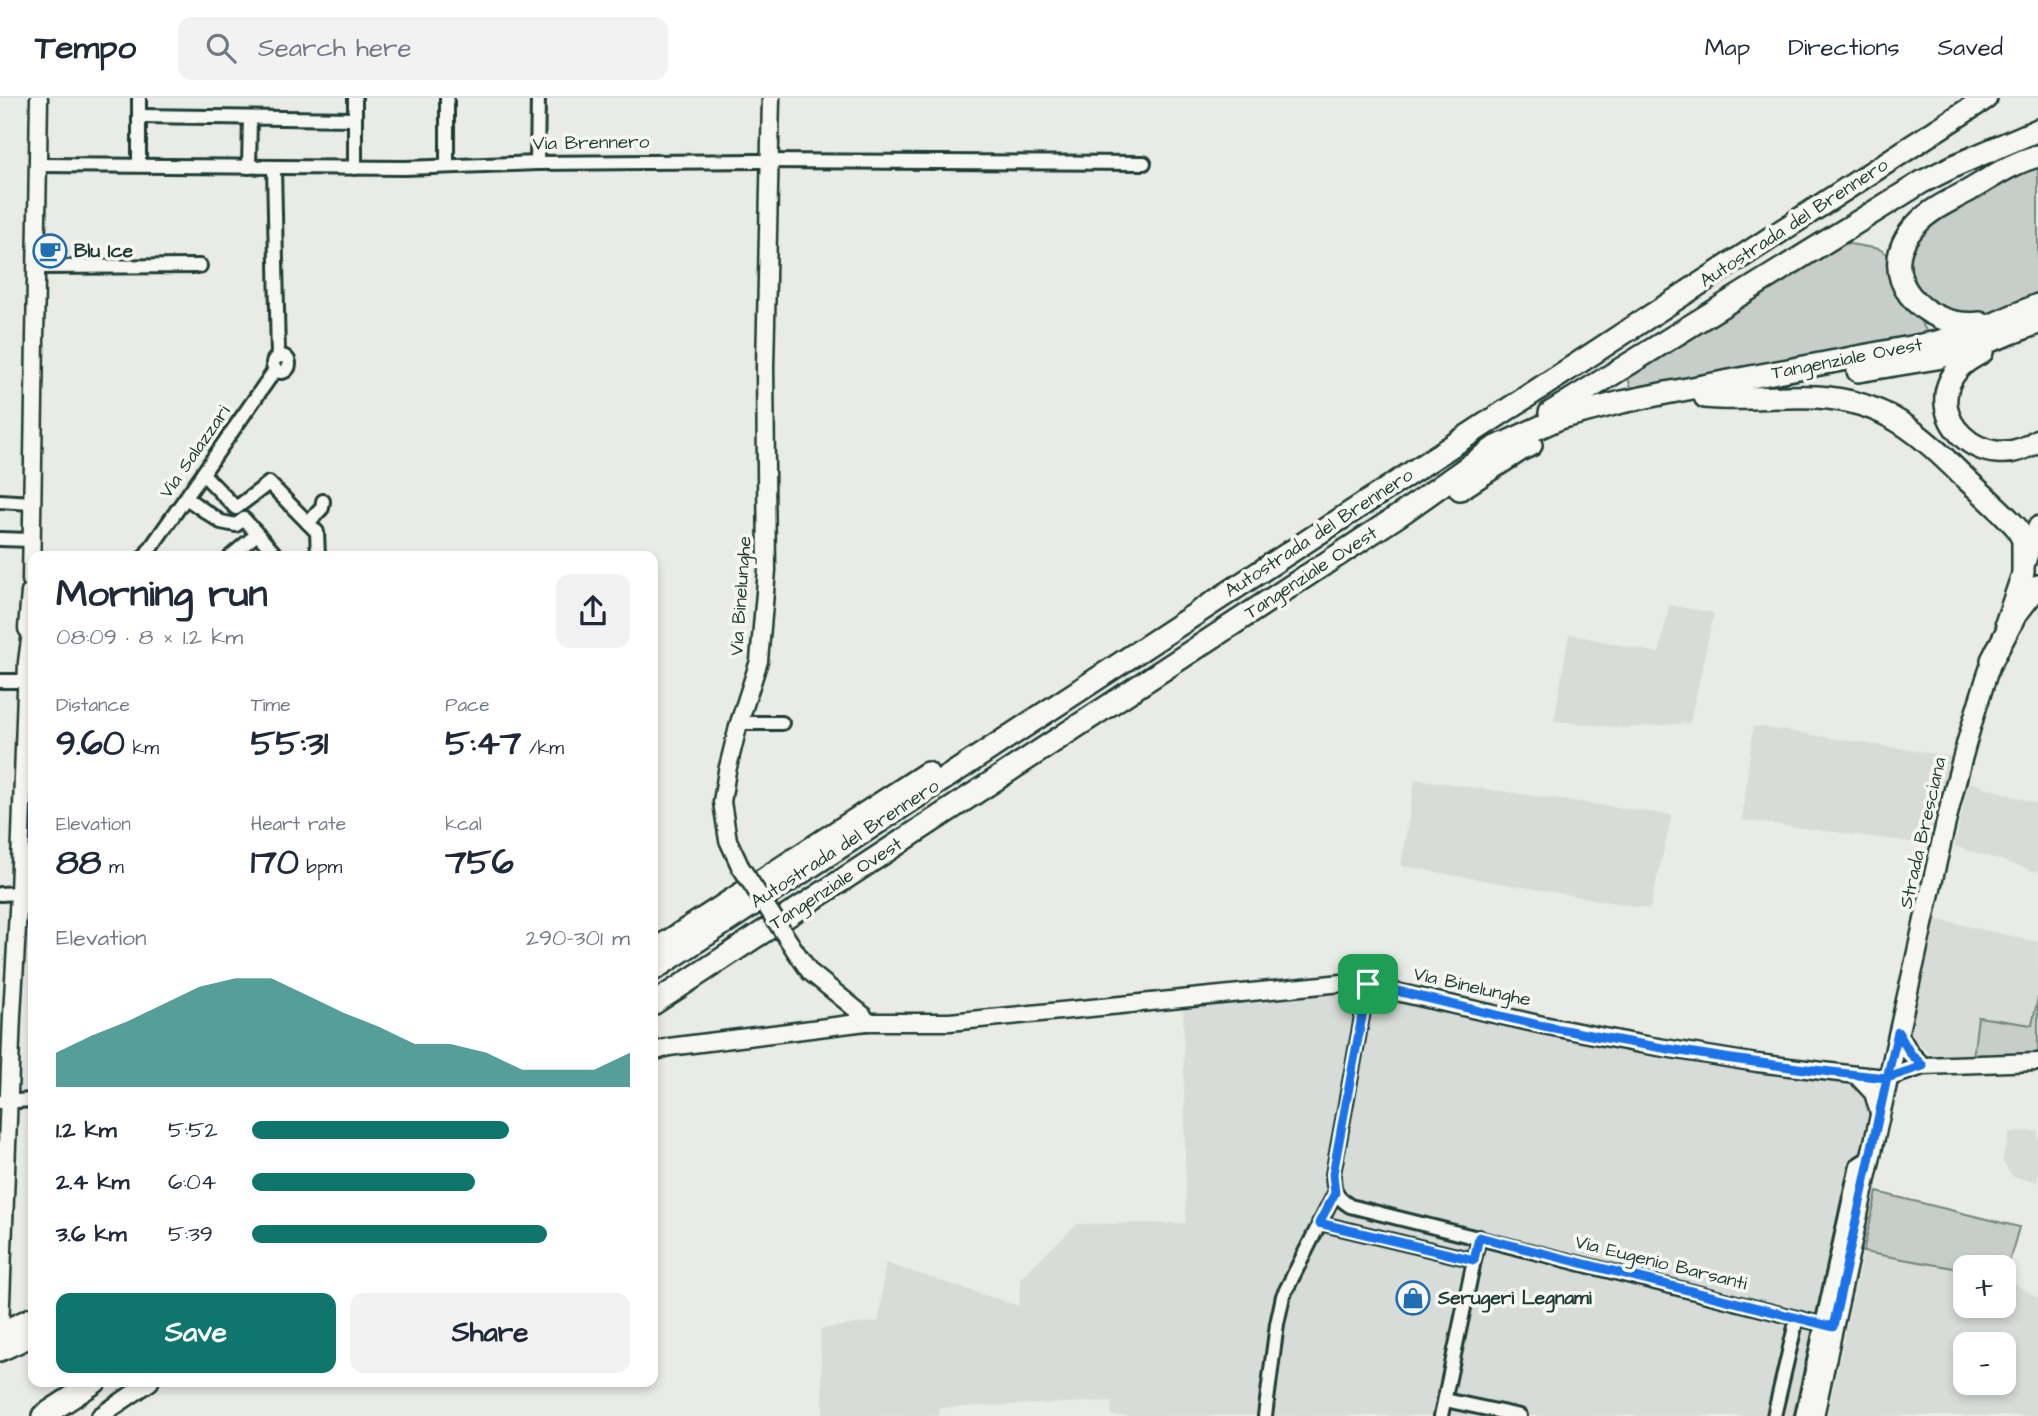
<!DOCTYPE html>
<meta charset="utf-8">
<style>
:root{--surface:#fff;--page:#f2f2f3;--text:#1f2937;--muted:#747a83;--line:#e0e1e3;--accent:#0f766e}
body{margin:0;font-family:"Architects Daughter",sans-serif;background:var(--page);color:var(--text);height:100vh;display:flex;flex-direction:column;font-size:26px;white-space:nowrap}
*{box-sizing:border-box;margin:0}
p{font-size:23px;color:var(--muted)}
.icon{flex:none;width:38px;height:38px;fill:none;stroke:currentColor;stroke-width:2;stroke-linecap:round;stroke-linejoin:round}
.map{position:relative;flex:1;overflow:hidden}
.sheet{position:absolute;left:28px;top:453px;width:630px;height:836px;display:flex;flex-direction:column;background:var(--surface);border-radius:14px;box-shadow:0 4px 10px #0003}
.sheet>*{flex:none}
.controls{position:absolute;left:1953px;top:1157px;display:grid;gap:14px}
.controls a{display:grid;place-items:center;width:63px;height:63px;border-radius:14px;background:var(--surface);box-shadow:0 4px 10px #0003;font-size:35px}
.pin{position:absolute;display:grid;place-items:center;width:60px;height:60px;color:#fff;margin:-30px;border-radius:14px;box-shadow:0 4px 10px #0006}
.round{display:grid;place-items:center;flex:none;width:74px;height:74px;border-radius:14px;background:var(--page)}
.overview{display:flex;align-items:center;justify-content:space-between;height:119px;padding:0 28px}
h1{font-size:38px;font-weight:700;line-height:52px}
.figures{display:grid;grid-template-columns:repeat(3,1fr);gap:10px;height:119px;padding:7px 28px}
.figures div{display:grid;align-content:center}
.figures b{font-size:35px;font-weight:700}
.figures small{font-size:19px;font-weight:400}
.figures p{font-size:19px}
.chart{height:196px;padding:14px 28px}
.chart p{display:flex;justify-content:space-between}
.chart svg{width:100%;height:126px;margin-top:7px;fill:var(--accent);opacity:.7}
.cta{display:flex;gap:14px;margin-top:auto;padding:14px 28px}
.cta a{flex:1;height:80px;border-radius:14px;background:var(--accent);color:#fff;font-size:28px;font-weight:700;line-height:80px;text-align:center}
.cta a+a{background:var(--page);color:var(--text)}
ul{padding:0 28px;list-style:none;font-size:23px}
li{display:grid;grid-template-columns:112px 84px 1fr;align-items:center;height:52px}
li i{height:18px;border-radius:9px;background:var(--accent)}
header{display:flex;align-items:center;gap:42px;box-sizing:border-box;height:98px;padding:0 35px;background:var(--surface);border-bottom:2px solid var(--line)}
header strong{font-size:33px}
nav{display:flex;gap:38px;margin-inline-start:auto;font-size:24px}
.search{width:490px;height:63px;background:var(--page);display:flex;align-items:center;gap:18px;box-sizing:border-box;padding:0 24px;border-radius:14px;color:var(--muted);font-size:26px}
.map>svg:first-child{display:block}
.built{fill:#d8dcd8;fill-rule:evenodd}
.green{fill:#c7cec9;stroke:#73867e;stroke-width:2}
.lines{fill:none;stroke-linecap:round;stroke-linejoin:round}
.street-casing{stroke:#1f3d34;stroke-width:18}
.secondary-casing{stroke:#1f3d34;stroke-width:21}
.primary-casing{stroke:#1f3d34;stroke-width:23}
.highway-casing{stroke:#1f3d34;stroke-width:26}
.street{stroke:#f6f6f2;stroke-width:12}
.secondary{stroke:#f6f6f2;stroke-width:16}
.primary{stroke:#f6f6f2;stroke-width:18}
.highway{stroke:#f6f6f2;stroke-width:21}
.secondary-bridge-casing{stroke:#1f3d34;stroke-width:21;stroke-linecap:butt}
.secondary-bridge{stroke:#f6f6f2;stroke-width:16}
.route-casing{stroke:#fff;stroke-width:14}
.route{stroke:#1a73e8;stroke-width:9}
.labels{text-anchor:middle;dominant-baseline:central;stroke-width:7;stroke-linejoin:round;paint-order:stroke}
.street-label{font-size:19px;fill:#1f3d34;stroke:#f6f6f2}
.poi-label{font-size:19px;font-weight:bold;fill:#1f3d34;stroke:#f6f6f2;text-anchor:start}
</style>
<header>
<strong>Tempo</strong>
<div class="search"><svg class="icon" aria-label="search" viewBox="0 0 24 24"><circle cx="10" cy="10" r="6"/><path d="M15 15l6 6"/></svg>Search here</div>
<nav><a>Map</a><a>Directions</a><a>Saved</a></nav>
</header>
<div class="map">
<svg width="2038" height="1318" viewBox="0 0 2038 1318">
<rect width="100%" height="100%" fill="#e9ebe7"/>
<filter id="ink" filterUnits="userSpaceOnUse"><feTurbulence type="fractalNoise" baseFrequency=".0143" numOctaves="2"/><feDisplacementMap in="SourceGraphic" scale="14" xChannelSelector="R" yChannelSelector="G"/><feConvolveMatrix kernelMatrix="1 2 1 2 8 2 1 2 1" color-interpolation-filters="sRGB"/></filter>
<g filter="url(#ink)">
<g class="built">
<polygon points="1669,507 1714,515 1690,625 1626,630 1554,623 1569,536 1659,555"/>
<polygon points="1753,628 1955,659 1933,747 1742,722"/>
<polygon points="1415,681 1672,717 1650,811 1401,768"/>
<polygon points="1969,684 2038,706 2038,774 1954,748"/>
<polygon points="1936,821 2038,844 2038,899 2032,927 1978,919 1973,960 1937,962 1910,938"/>
<polygon points="1360,889 1794,974 1863,992 1872,1013 1807,1318 1111,1318 1112,1303 939,1310 939,1318 823,1318 820,1231 879,1223 885,1165 1019,1208 1020,1180 1077,1126 1186,1125 1183,905"/>
<polygon points="2038,1033 2038,1084 2013,1079 2002,1063 2010,1034"/>
<path d="M 1863,1154 L 1965,1172 L 1965,1208 L 2004,1208 L 2004,1179 L 2038,1200 L 2038,1318 L 1827,1318 ZM 1965,1246 L 2004,1246 L 2004,1284 L 1965,1284 Z"/>
</g>
<g class="green">
<polygon points="2038,62 2038,200 1988,218 1970,220 1931,207 1907,180 1911,140 1926,122"/>
<polygon points="1838,144 1879,151 1892,159 1913,211 1930,239 1632,293 1627,277"/>
<polygon points="2038,899 2038,957 1973,960 1978,919 2032,927"/>
<polygon points="1877,1094 2019,1129 2005,1179 2004,1179 2004,1169 1965,1169 1965,1172 1863,1154"/>
</g>
<g class="lines">
<defs>
<g id="street">
<polyline points="447,0 447,68"/>
<polyline points="139,18 355,21"/>
<polyline points="537,65 538,0"/>
<polyline points="38,67 405,70 537,65 759,63 1144,65"/>
<polyline points="139,67 139,0"/>
<polyline points="249,69 250,20"/>
<polyline points="274,69 278,259"/>
<polyline points="355,70 355,0"/>
<polyline points="36,169 200,168"/>
<circle cx="281" cy="266" r="8"/>
<polyline points="203,376 236,410 269,385 317,434 318,458"/>
<polyline points="186,400 221,424 236,427 244,421 277,458"/>
<polyline points="0,403 31,405"/>
<polyline points="308,425 322,410 323,403"/>
<polyline points="0,441 31,442"/>
<polyline points="145,458 275,272"/>
<polyline points="231,458 257,436"/>
<polyline points="0,583 26,583"/>
<polyline points="739,625 782,625"/>
<polyline points="0,796 19,795"/>
<path d="M 1368,886 L 1333,1076 C 1333,1093 1336,1099 1350,1108 L 1833,1229"/>
<polyline points="0,1004 33,1002"/>
<polyline points="1319,1125 1474,1162"/>
<polyline points="1445,1302 1520,1318"/>
<polyline points="1265,1318 1277,1226 1283,1198 1335,1095"/>
<polyline points="1441,1318 1479,1139"/>
<polyline points="1774,1318 1797,1220"/>
<polyline points="1802,1318 1857,1067 1871,1058"/>
</g>
<g id="secondary">
<polyline points="31,482 39,0"/>
<polyline points="27,531 30,494"/>
<polyline points="740,768 728,742 722,704 727,673 739,625 759,563 767,472 765,269 771,0"/>
<polyline points="796,854 810,874 863,917 866,924"/>
<polyline points="1898,934 1910,955 1923,968"/>
<polyline points="653,954 669,949 866,924 950,924 1352,884 1543,927 1640,946 1757,965 1856,977 1887,980 1923,968 2038,964"/>
<polyline points="1856,977 1873,995 1880,1018"/>
<polyline points="0,1230 12,917 19,795 27,564 33,519"/>
<polyline points="100,1318 150,1284"/>
</g>
<g id="primary">
<polyline points="2005,524 2038,428"/>
<path d="M 1814,1318 C 1847,1166 1880,1014 1915,863 C 1938,758 1960,652 1996,551"/>
</g>
<g id="highway">
<path d="M 1980,225 C 1924,232 1870,176 1916,127 C 1930,111 1952,102 1970,92 C 1992,79 2014,64 2038,58"/>
<path d="M 1982,254 C 1974,259 1965,263 1959,270 C 1917,316 1984,382 2038,342"/>
<polyline points="1858,273 1937,260 1974,249 2038,225"/>
<path d="M 1705,299 C 1742,303 1779,297 1817,299 C 1887,303 1920,336 1967,382 C 1984,397 2002,413 2017,430 L 2023,442 L 2023,475"/>
<polyline points="1550,315 1922,84 1956,67 2038,32"/>
<polyline points="1460,391 1522,351 1531,347"/>
<polyline points="1992,562 2016,516 2038,488"/>
<polyline points="653,853 927,675"/>
<polyline points="653,872 1624,235 1986,0"/>
<polyline points="653,906 1401,416 1494,350 1560,320 1622,304 1666,295 1937,244 1989,228 2038,207"/>
<polyline points="0,1235 33,1220"/>
<polyline points="0,1252 33,1237"/>
<polyline points="43,1318 95,1284"/>
</g>
</defs>
<use href="#street" class="street-casing"/>
<use href="#secondary" class="secondary-casing"/>
<use href="#primary" class="primary-casing"/>
<use href="#highway" class="highway-casing"/>
<use href="#street" class="street"/>
<use href="#secondary" class="secondary"/>
<use href="#primary" class="primary"/>
<use href="#highway" class="highway"/>
<defs>
<polyline id="secondary-bridge" points="740,768 796,854"/>
</defs>
<use href="#secondary-bridge" class="secondary-bridge-casing"/>
<use href="#secondary-bridge" class="secondary-bridge"/>
</g>
</g>
<g class="lines" filter="url(#ink)">
<defs>
<path id="route" d="M 1368,886 L 1333,1076 L 1335,1095 L 1319,1125 L 1474,1162 L 1479,1139 L 1833,1229 L 1887,980 L 1923,968 L 1910,955 L 1898,934 L 1887,980 C 1772,969 1658,951 1544,928 C 1485,915 1427,900 1368,886"/>
</defs>
<use href="#route" class="route-casing"/>
<use href="#route" class="route"/>
</g>
<defs>
<symbol id="cafe-ring" viewBox="-11 -11 22 22"><circle r="9.5" fill="#f6f6f2" stroke="#1f6fb2" stroke-width="1.5"/><path d="M-5.5-4.5H6V0H3Q3 3.5 0 3.5H-2.5Q-5.5 3.5-5.5 0ZM3-3.2v2h1.7v-2ZM-6 4.5H4V6H-6Z" fill="#1f6fb2"/></symbol>
<symbol id="shop-ring" viewBox="-11 -11 22 22"><circle r="9.5" fill="#f6f6f2" stroke="#1f6fb2" stroke-width="1.5"/><path d="M-5-2.5h2.3a2.7 3.5 0 0 1 5.4 0H5L5.5 6h-11ZM-1.5-2.5h3a1.5 2.3 0 0 0-3 0Z" fill="#1f6fb2"/></symbol>
</defs>
<g fill-rule="evenodd">
<use href="#cafe-ring" x="31" y="134" width="38" height="38"/>
<use href="#shop-ring" x="1394" y="1181" width="38" height="38"/>
</g>
<g class="labels">
<g class="street-label">
<text transform="translate(591 45) rotate(-1)">Via Brennero</text>
<text transform="translate(1794 125) rotate(-33)">Autostrada del Brennero</text>
<text transform="translate(1847 261) rotate(-11)">Tangenziale Ovest</text>
<text transform="translate(195 354) rotate(-55)">Via Salazzari</text>
<text transform="translate(1319 435) rotate(-33)">Autostrada del Brennero</text>
<text transform="translate(1311 475) rotate(-33)">Tangenziale Ovest</text>
<text transform="translate(741 498) rotate(-86)">Via Binelunghe</text>
<text transform="translate(1923 735) rotate(-77)">Strada Bresciana</text>
<text transform="translate(845 746) rotate(-33)">Autostrada del Brennero</text>
<text transform="translate(836 786) rotate(-33)">Tangenziale Ovest</text>
<text transform="translate(1472 889) rotate(13)">Via Binelunghe</text>
<text transform="translate(1661 1165) rotate(14)">Via Eugenio Barsanti</text>
</g>
<g class="poi-label">
<text x="74" y="153">Blu Ice</text>
<text x="1438" y="1200">Serugeri Legnami</text>
</g>
</g>
</svg>
<div class="controls">
<a>+</a>
<a>−</a>
</div>
<div class="pin" style="left:1368px;top:886px;background:#1e9e55"><svg class="icon" aria-label="arrive" viewBox="0 0 24 24"><path d="M6 21V4h12l-3 4 3 4H6"/></svg></div>
<section class="sheet">
<div class="overview"><div><h1>Morning run</h1><p>08:09 · 8 × 1.2 km</p></div><a class="round"><svg class="icon" aria-label="share" viewBox="0 0 24 24"><path d="M12 15V3M7 8l5-5 5 5M5 13v7h14v-7"/></svg></a></div>
<div class="figures">
<div><p>Distance</p><b>9.60<small> km</small></b></div>
<div><p>Time</p><b>55:31</b></div>
<div><p>Pace</p><b>5:47<small> /km</small></b></div>
</div>
<div class="figures">
<div><p>Elevation</p><b>88<small> m</small></b></div>
<div><p>Heart rate</p><b>170<small> bpm</small></b></div>
<div><p>kcal</p><b>756</b></div>
</div>
<div class="chart"><p><span>Elevation</span>290–301 m</p>
<svg viewBox="0 0 160 44" preserveAspectRatio="none"><path d="M0 44V32L10 26L20 21L30 15L40 9L50 6L60 6L70 12L80 18L90 23L100 29L110 29L120 32L130 38L140 38L150 38L160 32V44z"/></svg>
</div>
<ul>
<li><b>1.2 km</b>5:52<i style="width:68%"></i></li>
<li><b>2.4 km</b>6:04<i style="width:59%"></i></li>
<li><b>3.6 km</b>5:39<i style="width:78%"></i></li>
</ul>
<div class="cta"><a>Save</a><a>Share</a></div>
</section>
</div>
